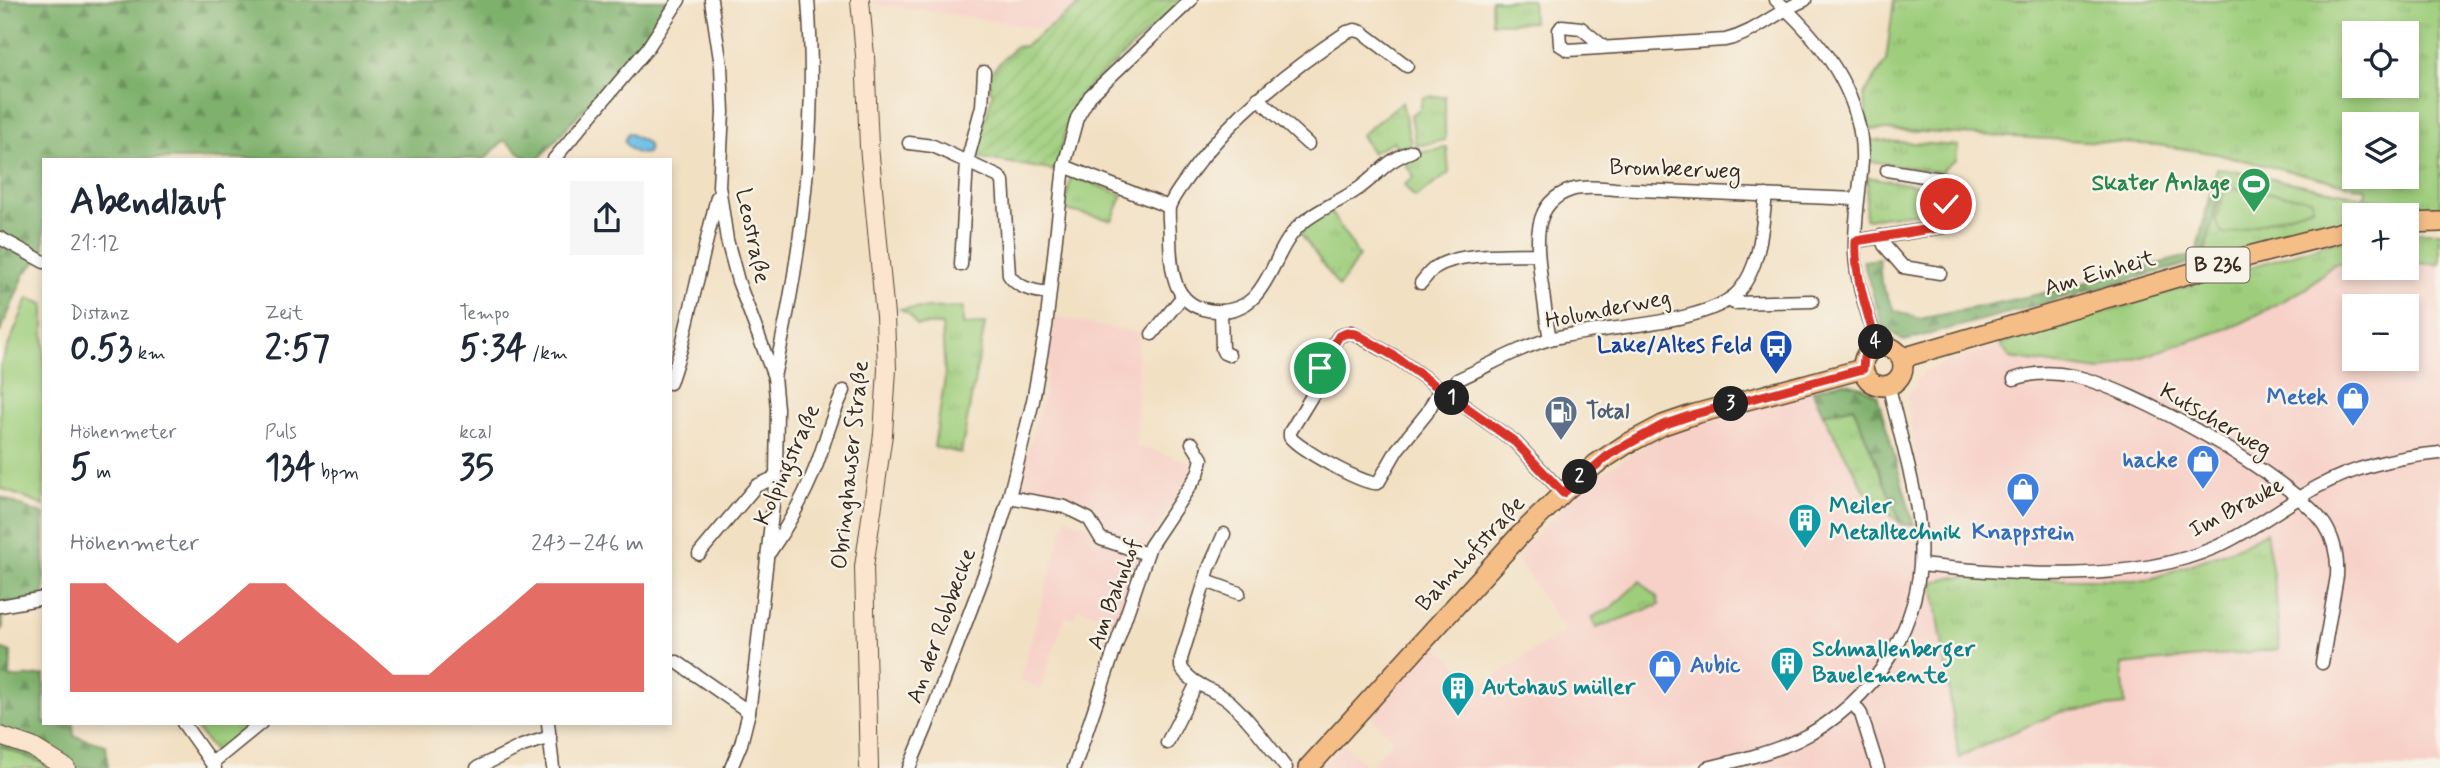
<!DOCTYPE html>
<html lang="de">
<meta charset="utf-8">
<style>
:root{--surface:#fff;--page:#f6f6f7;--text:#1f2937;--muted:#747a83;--accent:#d93025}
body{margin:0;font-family:Mynerve,sans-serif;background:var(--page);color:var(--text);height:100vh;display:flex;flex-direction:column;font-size:26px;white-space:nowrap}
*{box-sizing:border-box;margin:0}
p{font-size:23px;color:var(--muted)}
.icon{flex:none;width:38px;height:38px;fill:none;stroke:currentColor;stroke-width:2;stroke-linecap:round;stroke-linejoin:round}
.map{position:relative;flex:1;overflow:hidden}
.panel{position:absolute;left:42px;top:158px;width:630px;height:567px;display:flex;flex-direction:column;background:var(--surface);border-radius:0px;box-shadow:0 4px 10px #0003}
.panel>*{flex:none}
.fabs{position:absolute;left:2342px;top:21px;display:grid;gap:14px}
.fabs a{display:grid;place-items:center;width:77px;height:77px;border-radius:0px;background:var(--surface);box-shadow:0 4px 10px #0003;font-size:35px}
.pin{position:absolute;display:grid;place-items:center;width:60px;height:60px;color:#fff;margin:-30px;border:4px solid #fff;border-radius:50%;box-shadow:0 2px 7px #0007}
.km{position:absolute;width:35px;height:35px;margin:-18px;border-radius:50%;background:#222;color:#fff;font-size:19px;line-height:35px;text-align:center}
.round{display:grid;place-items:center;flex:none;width:74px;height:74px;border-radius:0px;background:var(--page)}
.overview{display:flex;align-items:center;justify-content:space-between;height:119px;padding:0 28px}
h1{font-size:38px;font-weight:700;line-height:52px}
.metrics{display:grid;grid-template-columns:repeat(3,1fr);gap:10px;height:119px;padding:7px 28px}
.metrics div{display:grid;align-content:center}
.metrics b{font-size:35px;font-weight:700}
.metrics small{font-size:19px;font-weight:400}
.metrics p{font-size:19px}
.chart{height:196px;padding:14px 28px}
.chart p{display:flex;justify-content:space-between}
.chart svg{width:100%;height:126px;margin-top:7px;fill:var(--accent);opacity:.7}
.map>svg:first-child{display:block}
.built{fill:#f7d1c8;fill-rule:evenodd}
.grass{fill:url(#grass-tufts);stroke:#6c7c4d;stroke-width:2;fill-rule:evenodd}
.forest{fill:url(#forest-firs);stroke:#5c6e45;stroke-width:2}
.garden{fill:url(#garden-furrows);stroke:#6c7c4d;stroke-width:2}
.pitch{fill:#9ece7c;stroke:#6c7c4d;stroke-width:2}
.water{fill:#6abde6;stroke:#527482;stroke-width:2}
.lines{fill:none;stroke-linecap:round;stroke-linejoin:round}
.street-casing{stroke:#564537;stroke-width:15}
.secondary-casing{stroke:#564537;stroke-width:20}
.primary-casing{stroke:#564537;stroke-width:22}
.street{stroke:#fff;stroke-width:12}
.secondary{stroke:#fbe5cf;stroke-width:18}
.primary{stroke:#f6be87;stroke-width:19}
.route-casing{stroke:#fff;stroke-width:14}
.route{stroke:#d93025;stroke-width:9}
.labels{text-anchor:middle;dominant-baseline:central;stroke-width:5;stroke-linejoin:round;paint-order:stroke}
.shield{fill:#f7f3e8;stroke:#73665b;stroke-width:2}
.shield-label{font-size:21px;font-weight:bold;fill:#3b2a1e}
.street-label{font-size:23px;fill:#3b2a1e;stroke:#f7f3e8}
.leisure-label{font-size:23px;font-weight:bold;fill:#27864d;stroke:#f7f3e8;text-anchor:end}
.transit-label{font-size:23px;font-weight:bold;fill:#164399;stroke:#f7f3e8;text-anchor:end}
.shop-label{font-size:23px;font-weight:bold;fill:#366cbe;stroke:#f7f3e8;text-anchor:end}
.service-label{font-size:23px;font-weight:bold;fill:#4e5e75;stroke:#f7f3e8;text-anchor:start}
.culture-label{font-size:23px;font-weight:bold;fill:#0d838f;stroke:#f7f3e8;text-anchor:start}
</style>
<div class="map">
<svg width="2440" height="768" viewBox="0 0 2440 768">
<defs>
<pattern id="grass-tufts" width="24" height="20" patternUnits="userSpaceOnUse" patternTransform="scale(1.75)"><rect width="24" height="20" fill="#9ece7c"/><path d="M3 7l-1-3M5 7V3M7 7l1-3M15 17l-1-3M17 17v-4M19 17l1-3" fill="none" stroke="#89b16b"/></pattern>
<pattern id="forest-firs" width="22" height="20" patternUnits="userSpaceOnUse" patternTransform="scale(1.75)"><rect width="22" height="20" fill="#7eb16c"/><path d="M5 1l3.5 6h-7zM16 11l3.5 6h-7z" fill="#689058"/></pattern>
<pattern id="garden-furrows" width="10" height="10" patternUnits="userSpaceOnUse" patternTransform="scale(1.75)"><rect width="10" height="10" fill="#9ece7c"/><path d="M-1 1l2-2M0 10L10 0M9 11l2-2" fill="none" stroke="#89b16b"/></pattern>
</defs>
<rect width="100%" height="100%" fill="#f7f3e8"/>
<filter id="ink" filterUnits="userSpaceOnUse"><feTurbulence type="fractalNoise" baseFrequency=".0143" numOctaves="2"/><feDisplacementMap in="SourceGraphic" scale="14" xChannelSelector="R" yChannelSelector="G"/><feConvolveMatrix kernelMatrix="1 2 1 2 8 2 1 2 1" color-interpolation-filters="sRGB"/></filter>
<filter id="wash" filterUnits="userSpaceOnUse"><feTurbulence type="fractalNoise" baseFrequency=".00686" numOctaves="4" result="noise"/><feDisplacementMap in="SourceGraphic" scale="28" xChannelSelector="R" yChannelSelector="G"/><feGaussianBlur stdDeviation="1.57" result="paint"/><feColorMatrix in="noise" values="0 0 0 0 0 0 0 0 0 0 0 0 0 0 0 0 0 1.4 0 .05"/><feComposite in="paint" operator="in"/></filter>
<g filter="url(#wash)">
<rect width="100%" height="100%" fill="#f2e0c3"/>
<g class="built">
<polygon points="872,0 1085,0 1048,29 873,3"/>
<path d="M 2406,263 L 2440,264 L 2440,768 L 1319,768 L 1343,744 L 1368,767 L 1393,740 L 1369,714 L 1437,645 L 1479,687 L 1564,631 L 1516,556 L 1586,483 L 1655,439 L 1812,390 L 1823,414 L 1902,525 L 1927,525 L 1907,397 L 1924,371 L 2000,344 L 2010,358 L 2100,371 L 2305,289 L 2335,264 L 2354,264 L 2354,268 L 2406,268 ZM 2354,306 L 2406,306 L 2406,359 L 2354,359 Z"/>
<polygon points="1055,317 1138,333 1136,447 1149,449 1197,465 1148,542 1120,622 1078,608 1075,619 1065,617 1040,690 1020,679 1066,518 1090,527 1091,538 1098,545 1106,526 1080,508 1015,493 1044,397"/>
</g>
<g class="grass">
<polygon points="1491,0 1532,0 1533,22 1492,23"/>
<path d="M 1894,0 L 2440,0 L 2440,208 L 2419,211 L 2364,197 L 2358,214 L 2342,223 L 2203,260 L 2219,196 L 2210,194 L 2217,168 L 2364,197 L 2367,189 L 2217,154 L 2158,145 L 1868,129 L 1864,95 L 1886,61 ZM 2354,33 L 2406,33 L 2406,86 L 2354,86 ZM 2354,124 L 2406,124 L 2406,177 L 2354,177 Z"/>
<polygon points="1445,96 1445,140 1416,146 1411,115 1420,109 1423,97"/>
<polygon points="1402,102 1411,144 1398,150 1393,141 1372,153 1361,135"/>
<polygon points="1870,140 1958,146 1956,160 1939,172 1870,161"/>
<polygon points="1447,148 1449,173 1415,198 1404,185 1414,177 1404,162 1418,153"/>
<polygon points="1071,175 1123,195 1112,220 1065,210"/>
<polygon points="1868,177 1931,188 1929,211 1865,219"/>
<polygon points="1330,211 1359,256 1339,287 1300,232"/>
<polygon points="2406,232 2440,232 2440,264 2406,263"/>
<polygon points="2354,239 2354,264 2334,264 2305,289 2238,325 2100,371 2010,358 2000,344 2332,242"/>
<polygon points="963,307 963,325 985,324 961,453 934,447 945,378 942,325 916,325 910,315 900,309"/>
<polygon points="1853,406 1902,525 1865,491 1823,414"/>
<polygon points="2266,532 2276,594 2279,649 2122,665 2125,705 2060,712 1993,741 1959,758 1933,582 1954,577 2148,580 2236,548"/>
<polygon points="1640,581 1657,597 1659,605 1596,628 1592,617 1611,608"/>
<polygon points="193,723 250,723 215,753"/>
<polygon points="0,746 7,748 55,768 0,768"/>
</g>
<g class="forest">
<polygon points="0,0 673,0 669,11 539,159 528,159 504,140 485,159 44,159 44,253 25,273 0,333"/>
<polygon points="2210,194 2219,196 2203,260 1904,341 1882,325 1863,261 1879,259 1881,283 1894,310 1920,319 2040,294 2196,254"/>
<polygon points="1843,382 1862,387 1877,395 1914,525 1902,525 1853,406 1823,414 1812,390"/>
<polygon points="0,497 44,515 44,601 2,609 3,628 0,631"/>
<polygon points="0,648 11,652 10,678 44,675 44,723 73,723 74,736 106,745 108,768 55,768 0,746"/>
</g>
<polygon class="garden" points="1085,0 1182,0 1084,92 1065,132 1057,171 975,157 993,92 990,90 990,73 1015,47 1025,46"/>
<g class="pitch">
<polygon points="2225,187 2312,199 2312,207 2226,235 2221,232 2216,221"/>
<polygon points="28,298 44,304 44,506 0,488 0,366"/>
</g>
<path class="water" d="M 628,133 L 647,143 L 649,148 L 647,153 C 636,156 629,150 624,141 Z"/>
</g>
<g filter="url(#ink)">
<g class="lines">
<defs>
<g id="street">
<polyline points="711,0 721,66 723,112 719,186 727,240 738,281 774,377 777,408 776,477 755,667 749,712 741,744 731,768"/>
<path d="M 1776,0 C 1822,41 1864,95 1862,161 C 1860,191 1854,221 1855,252 C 1856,284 1869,316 1877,346"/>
<path d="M 1604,47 L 1581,28 L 1562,26 L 1559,30 L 1560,45 L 1568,50 L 1725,40 C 1756,33 1775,12 1805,0"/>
<polyline points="1258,98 1308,144"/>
<path d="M 909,143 L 933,146 L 999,177 L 1003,181 L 1009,275 C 1017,288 1034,291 1048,293"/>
<polyline points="554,159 647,49 679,0"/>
<path d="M 1064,166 L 1169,207 C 1174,194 1184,183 1192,171 C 1234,114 1288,71 1347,32 L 1355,30 L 1362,32 L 1407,66"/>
<path d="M 1169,207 C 1168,218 1170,228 1170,239 C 1171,272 1173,309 1216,311 C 1230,312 1245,307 1255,296 C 1274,275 1279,244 1301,224 C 1317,210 1337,203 1355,191 C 1378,176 1384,161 1412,151"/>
<polyline points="1881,236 1884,245 1903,267 1940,273"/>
<polyline points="0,238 44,262"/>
<polyline points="1856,241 1942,227 1946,204 1947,180 1887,170"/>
<polyline points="961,265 967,162 982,106 984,72"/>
<path d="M 1421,283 C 1425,278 1430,271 1436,267 C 1460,252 1510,255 1538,254"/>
<polyline points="1728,300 1734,303 1812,301"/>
<polyline points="1221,311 1222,349 1224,353 1229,355"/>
<polyline points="1152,334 1183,296"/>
<path d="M 1550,339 C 1546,319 1544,299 1541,279 C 1537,246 1530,203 1571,190 C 1585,186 1601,188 1615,189 L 1857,199"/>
<path d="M 774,377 C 802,254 818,127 808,0"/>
<path d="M 2014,379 C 2033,372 2053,372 2073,376 C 2130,387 2292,477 2325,525 C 2335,541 2338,557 2337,576 L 2322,663"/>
<path d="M 1457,380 C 1488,366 1518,348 1550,339 C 1597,326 1708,326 1739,291 C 1761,265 1762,227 1766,195"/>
<polyline points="670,383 681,349 717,197"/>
<path d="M 1440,389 L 1427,413 L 1397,450 L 1378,483 C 1365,486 1299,449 1290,437 L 1290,432 L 1315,391 L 1320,368 L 1326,355 L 1339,336 L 1351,332 L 1394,356 L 1515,442 L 1563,493"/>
<polyline points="1009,497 1065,507 1089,519 1101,539 1147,554"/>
<path d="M 1224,534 L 1209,568 L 1181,659 L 1181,667 C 1191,685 1214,689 1229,701 C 1251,721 1268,745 1286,768"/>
<path d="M 770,552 C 789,524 805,495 817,464 C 826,439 832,414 844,391"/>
<polyline points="699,554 756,486 776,477"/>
<path d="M 1921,565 C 2010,575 2133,584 2216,547 C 2252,531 2283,506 2317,487 C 2354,467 2398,457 2440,453"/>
<polyline points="1206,581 1239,593"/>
<polyline points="0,606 44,598"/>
<polyline points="677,662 749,712"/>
<polyline points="1853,703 1861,714 1878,768"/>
<polyline points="183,723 215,768"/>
<polyline points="548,723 553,768"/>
<polyline points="1167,743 1197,683"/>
<polyline points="212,763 261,723"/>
<polyline points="477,768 522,746 550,737"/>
<polyline points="909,768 926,728 990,559 1009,497 1033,401 1046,327 1064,166 1077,118 1090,96 1191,0"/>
<polyline points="1074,768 1150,546 1198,474 1202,459 1192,443"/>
<path d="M 1707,768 C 1737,761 1770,753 1798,740 C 1874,704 1926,621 1920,537 C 1917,486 1899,436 1889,386"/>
</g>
<g id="secondary">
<polyline points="860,0 865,56 869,146 885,316 887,369 883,434 864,567 869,768"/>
<polyline points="0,736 32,747 66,768"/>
</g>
<g id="primary">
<polyline points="2406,223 2440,222"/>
<circle cx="1883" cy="366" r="20"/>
<polyline points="1902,358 2249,256 2354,229"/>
<polyline points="1308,768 1519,536 1566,490 1596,464 1625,445 1663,425 1695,414 1862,369"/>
</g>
</defs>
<use href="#street" class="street-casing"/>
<use href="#secondary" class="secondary-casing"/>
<use href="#primary" class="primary-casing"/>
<use href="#street" class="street"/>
<use href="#secondary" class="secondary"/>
<use href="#primary" class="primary"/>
</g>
</g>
<g class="lines" filter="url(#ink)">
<defs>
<path id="route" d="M 1320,368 L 1339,336 L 1347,333 L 1356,334 L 1394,356 L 1515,442 L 1563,493 L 1610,454 L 1663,425 L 1695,414 L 1863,369 L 1864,357 L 1877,346 C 1868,313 1854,276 1856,241 L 1942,227 L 1946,204"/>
</defs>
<use href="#route" class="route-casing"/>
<use href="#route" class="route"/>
</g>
<defs>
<symbol id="stadium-pin" viewBox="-11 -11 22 30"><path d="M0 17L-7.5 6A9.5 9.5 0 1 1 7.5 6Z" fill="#2e9e5b" stroke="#f7f3e8"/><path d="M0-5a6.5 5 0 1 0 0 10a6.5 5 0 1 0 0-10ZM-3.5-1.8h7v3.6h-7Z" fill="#fff"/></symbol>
<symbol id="bus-pin" viewBox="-11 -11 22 30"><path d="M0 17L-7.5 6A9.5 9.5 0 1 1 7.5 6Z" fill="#1a4fb4" stroke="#f7f3e8"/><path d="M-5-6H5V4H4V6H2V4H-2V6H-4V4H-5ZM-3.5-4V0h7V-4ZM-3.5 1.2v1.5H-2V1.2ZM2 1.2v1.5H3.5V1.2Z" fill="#fff"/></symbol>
<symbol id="shop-pin" viewBox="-11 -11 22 30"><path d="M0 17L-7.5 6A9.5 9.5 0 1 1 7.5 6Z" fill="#3f7fe0" stroke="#f7f3e8"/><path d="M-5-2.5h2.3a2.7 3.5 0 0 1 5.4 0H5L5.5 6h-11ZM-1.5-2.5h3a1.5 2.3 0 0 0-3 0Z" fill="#fff"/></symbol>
<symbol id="fuel-pin" viewBox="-11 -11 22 30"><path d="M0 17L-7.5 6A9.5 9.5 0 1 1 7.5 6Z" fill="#5c6f8a" stroke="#f7f3e8"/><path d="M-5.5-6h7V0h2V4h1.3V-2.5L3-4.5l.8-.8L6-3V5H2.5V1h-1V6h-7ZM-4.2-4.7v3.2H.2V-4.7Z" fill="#fff"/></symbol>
<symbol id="building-pin" viewBox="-11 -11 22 30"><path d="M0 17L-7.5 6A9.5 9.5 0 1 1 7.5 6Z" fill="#0f9aa8" stroke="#f7f3e8"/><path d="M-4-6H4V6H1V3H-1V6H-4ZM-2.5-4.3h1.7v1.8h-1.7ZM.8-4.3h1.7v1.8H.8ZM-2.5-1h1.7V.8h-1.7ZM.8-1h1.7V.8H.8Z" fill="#fff"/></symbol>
</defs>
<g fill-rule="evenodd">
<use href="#stadium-pin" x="2235" y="165" width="38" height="52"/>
<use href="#bus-pin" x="1757" y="327" width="38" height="52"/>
<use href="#shop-pin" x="2334" y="379" width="38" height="52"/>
<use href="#fuel-pin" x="1542" y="393" width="38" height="52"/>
<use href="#shop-pin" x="2184" y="442" width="38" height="52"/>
<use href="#shop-pin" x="2004" y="470" width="38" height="52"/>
<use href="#building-pin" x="1786" y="501" width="38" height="52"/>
<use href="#building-pin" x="1768" y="644" width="38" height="52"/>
<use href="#shop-pin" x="1646" y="647" width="38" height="52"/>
<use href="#building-pin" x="1439" y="669" width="38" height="52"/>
</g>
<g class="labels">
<rect class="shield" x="2186.5" y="247.5" width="63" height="35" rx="5"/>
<g class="shield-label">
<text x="2218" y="265">B 236</text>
</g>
<g class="street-label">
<text transform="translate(1675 170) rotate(2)">Brombeerweg</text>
<text transform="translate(752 236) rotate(78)">Leostraße</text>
<text transform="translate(2100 274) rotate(-16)">Am Einheit</text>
<text transform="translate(1608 310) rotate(-11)">Holunderweg</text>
<text transform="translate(2215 421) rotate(30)">Kutscherweg</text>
<text transform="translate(788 465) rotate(-66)">Kolpingstraße</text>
<text transform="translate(851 465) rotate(-84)">Obringhauser Straße</text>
<text transform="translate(2237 508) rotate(-28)">Im Brauke</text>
<text transform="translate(1471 554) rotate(-47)">Bahnhofstraße</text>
<text transform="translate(1115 594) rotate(-70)">Am Bahnhof</text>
<text transform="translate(942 626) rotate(-70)">An der Robbecke</text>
</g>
<g class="leisure-label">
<text x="2230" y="184">Skater Anlage</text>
</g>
<g class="transit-label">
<text x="1752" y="346">Lake/Altes Feld</text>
</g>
<g class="shop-label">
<text x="2328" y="398">Metek</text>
<text x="2178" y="461">hacke</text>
<text x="2023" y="533" text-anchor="middle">Knappstein</text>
<text x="1690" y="666" text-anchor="start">Aubic</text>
</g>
<g class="service-label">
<text x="1586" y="412">Total</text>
</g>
<g class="culture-label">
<text x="1829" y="507">Meiler<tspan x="1829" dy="26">Metalltechnik</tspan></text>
<text x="1812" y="650">Schmallenberger<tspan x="1812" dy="26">Bauelemente</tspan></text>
<text x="1482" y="688">Autohaus müller</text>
</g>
</g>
</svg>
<div class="fabs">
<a><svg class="icon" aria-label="locate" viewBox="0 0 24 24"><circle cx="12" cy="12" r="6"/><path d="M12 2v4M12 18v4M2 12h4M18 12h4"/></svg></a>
<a><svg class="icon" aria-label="layers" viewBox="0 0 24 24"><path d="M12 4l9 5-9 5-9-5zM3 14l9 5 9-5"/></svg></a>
<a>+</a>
<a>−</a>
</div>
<div class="pin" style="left:1320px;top:368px;background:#1e9e55"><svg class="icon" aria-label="arrive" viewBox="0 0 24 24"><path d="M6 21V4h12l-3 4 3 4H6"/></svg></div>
<div class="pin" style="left:1946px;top:204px;background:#d93025"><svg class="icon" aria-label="check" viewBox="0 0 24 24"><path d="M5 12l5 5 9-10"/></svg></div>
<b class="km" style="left:1452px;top:398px">1</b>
<b class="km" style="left:1580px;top:477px">2</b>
<b class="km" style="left:1731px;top:404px">3</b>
<b class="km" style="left:1876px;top:342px">4</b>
<section class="panel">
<div class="overview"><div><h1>Abendlauf</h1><p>21:12</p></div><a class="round"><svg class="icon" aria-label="share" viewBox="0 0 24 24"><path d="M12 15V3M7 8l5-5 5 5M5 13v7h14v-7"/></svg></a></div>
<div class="metrics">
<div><p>Distanz</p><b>0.53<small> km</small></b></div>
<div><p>Zeit</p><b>2:57</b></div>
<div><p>Tempo</p><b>5:34<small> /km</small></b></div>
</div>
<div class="metrics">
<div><p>Höhenmeter</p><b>5<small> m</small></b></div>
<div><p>Puls</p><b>134<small> bpm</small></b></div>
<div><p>kcal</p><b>35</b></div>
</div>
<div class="chart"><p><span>Höhenmeter</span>243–246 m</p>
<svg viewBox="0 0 160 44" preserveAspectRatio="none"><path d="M0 44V6L10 6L20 17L30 27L40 17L50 6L60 6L70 17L80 27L90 38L100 38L110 27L120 17L130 6L140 6L150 6L160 6V44z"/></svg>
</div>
</section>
</div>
